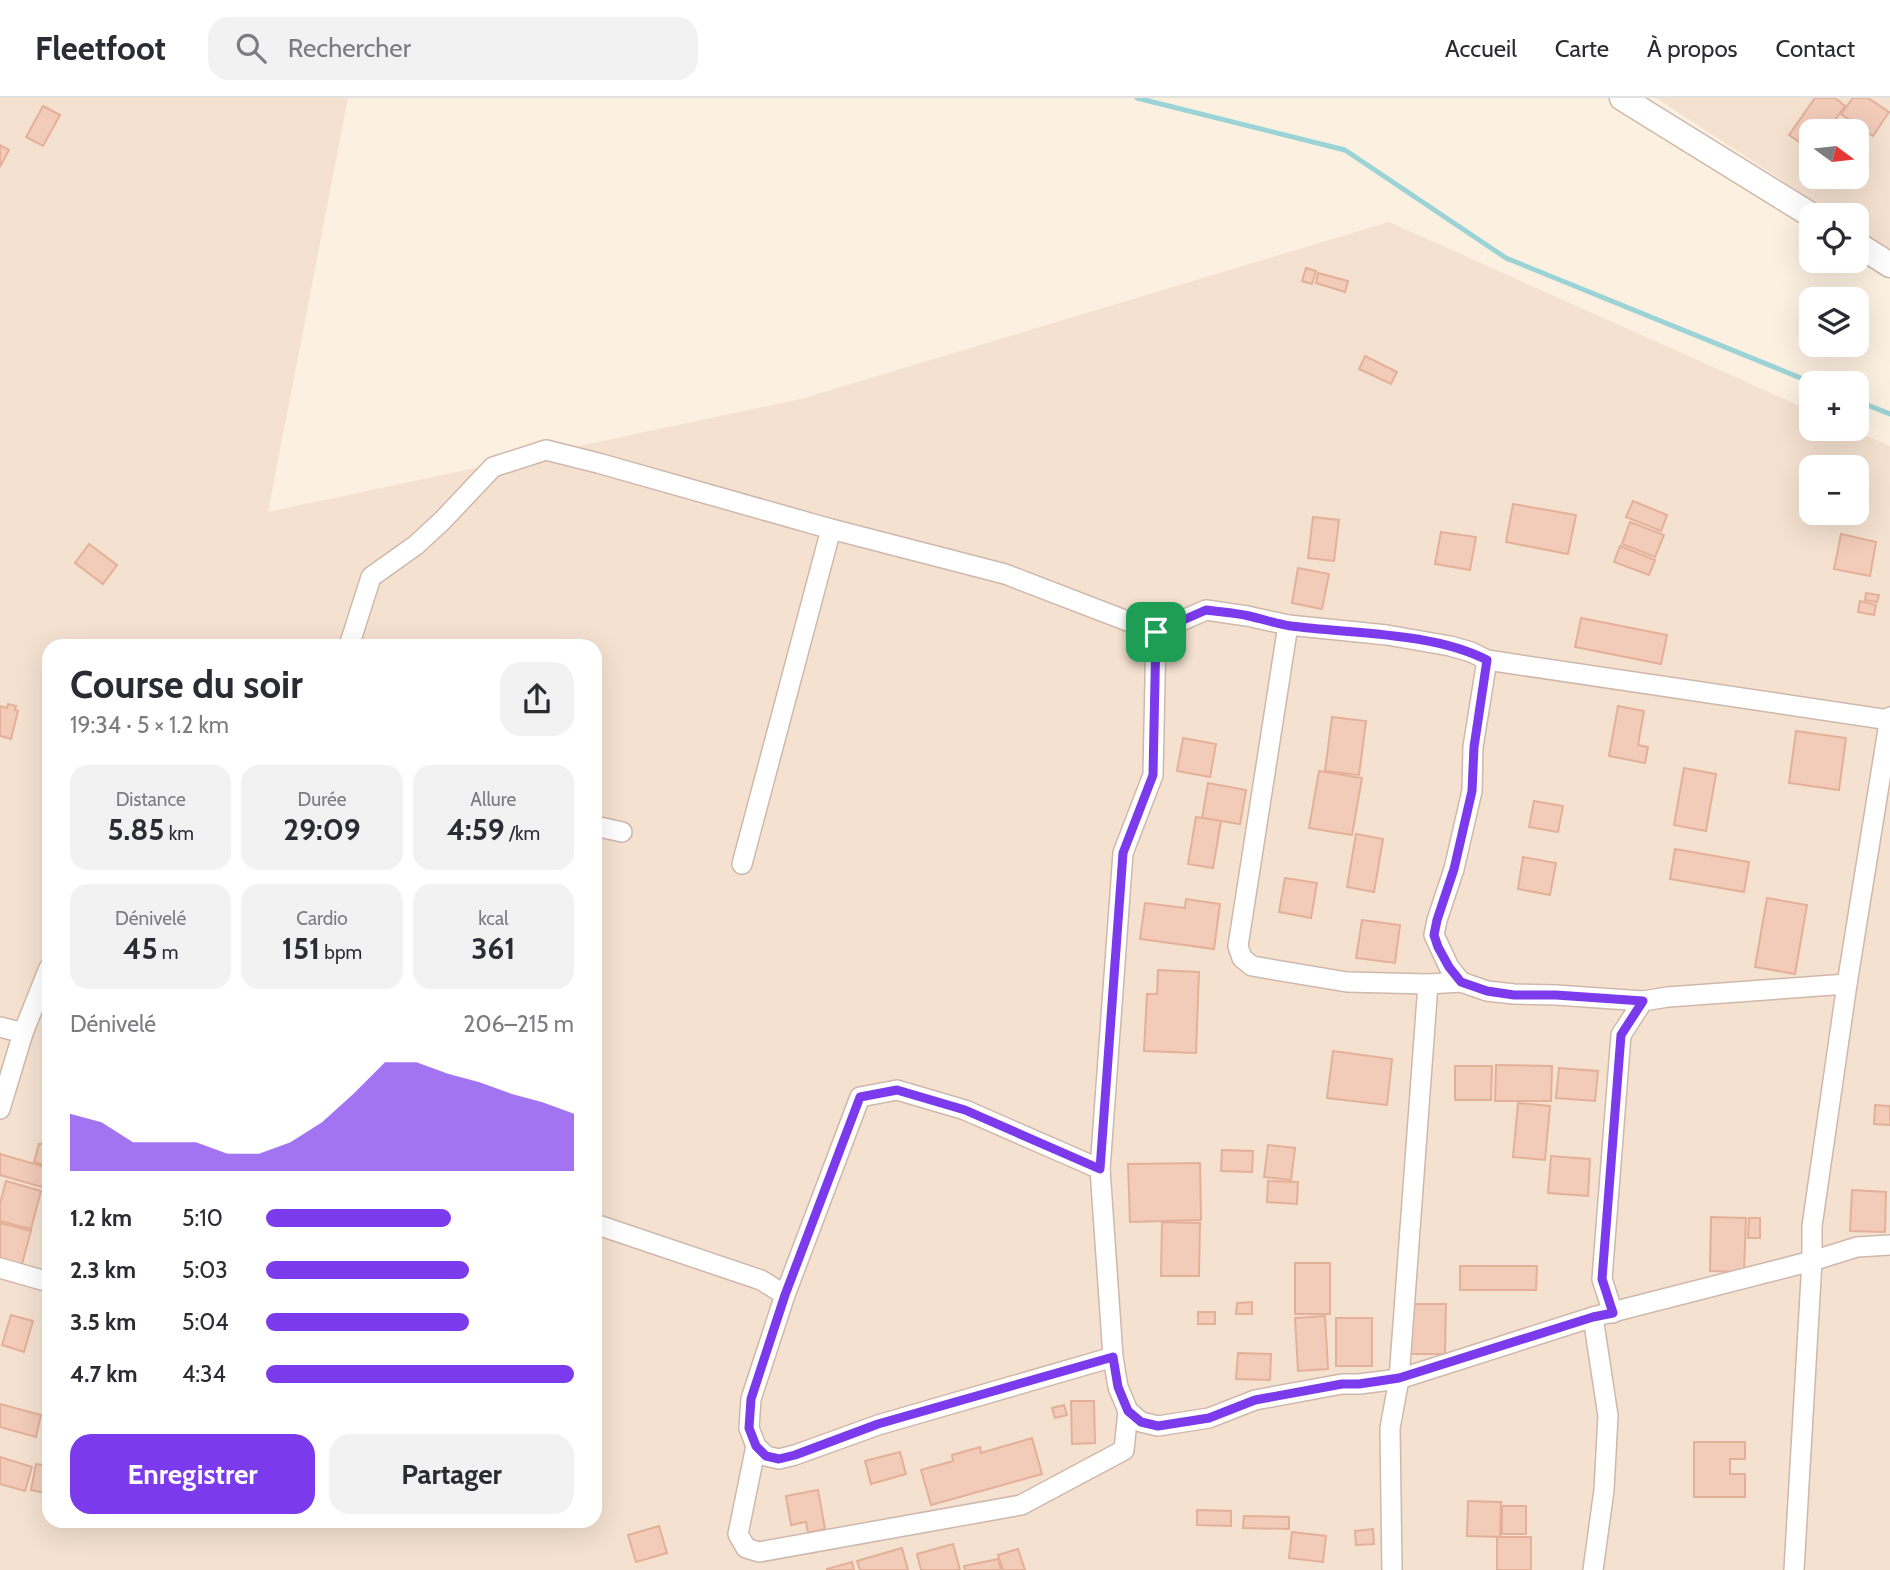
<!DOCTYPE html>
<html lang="fr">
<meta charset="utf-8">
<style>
:root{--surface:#fff;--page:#f2f2f3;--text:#2b2b33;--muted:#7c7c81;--line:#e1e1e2;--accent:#7c3aed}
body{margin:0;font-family:Cabin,sans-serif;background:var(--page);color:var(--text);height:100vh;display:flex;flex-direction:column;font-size:26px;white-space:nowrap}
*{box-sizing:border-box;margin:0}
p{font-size:23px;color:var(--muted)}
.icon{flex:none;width:38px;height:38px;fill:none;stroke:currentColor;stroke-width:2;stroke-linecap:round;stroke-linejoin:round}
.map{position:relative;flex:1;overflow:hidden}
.sheet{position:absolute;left:42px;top:541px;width:560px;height:889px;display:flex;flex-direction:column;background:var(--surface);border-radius:21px;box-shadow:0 7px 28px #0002}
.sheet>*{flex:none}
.needle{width:46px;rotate:105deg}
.fabs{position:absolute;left:1799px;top:21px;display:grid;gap:14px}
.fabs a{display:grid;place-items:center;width:70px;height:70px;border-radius:14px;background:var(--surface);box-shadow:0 7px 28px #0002;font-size:35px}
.pin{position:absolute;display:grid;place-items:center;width:60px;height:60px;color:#fff;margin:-30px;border-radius:14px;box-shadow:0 4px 10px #0006}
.round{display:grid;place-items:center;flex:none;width:74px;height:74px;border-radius:21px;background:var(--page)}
.head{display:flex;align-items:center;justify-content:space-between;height:119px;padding:0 28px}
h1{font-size:38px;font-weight:700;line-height:52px}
.metrics{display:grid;grid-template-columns:repeat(3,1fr);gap:10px;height:119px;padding:7px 28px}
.metrics div{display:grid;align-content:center;border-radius:18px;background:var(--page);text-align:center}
.metrics b{font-size:30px;font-weight:700}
.metrics small{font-size:19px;font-weight:400}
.metrics p{font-size:19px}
.chart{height:196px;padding:14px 28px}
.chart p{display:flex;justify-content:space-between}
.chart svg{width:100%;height:126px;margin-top:7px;fill:var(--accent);opacity:.7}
.button{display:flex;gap:14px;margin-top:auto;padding:14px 28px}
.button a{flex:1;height:80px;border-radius:21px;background:var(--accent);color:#fff;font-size:28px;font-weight:700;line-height:80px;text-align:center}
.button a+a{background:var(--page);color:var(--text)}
ul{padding:0 28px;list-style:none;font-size:23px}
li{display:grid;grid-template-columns:112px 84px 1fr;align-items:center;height:52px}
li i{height:18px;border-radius:9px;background:var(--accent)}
header{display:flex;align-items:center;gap:42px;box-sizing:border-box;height:98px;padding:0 35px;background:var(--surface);border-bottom:2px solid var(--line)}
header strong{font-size:33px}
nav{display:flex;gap:38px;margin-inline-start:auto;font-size:24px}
.search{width:490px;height:63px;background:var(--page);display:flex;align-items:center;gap:18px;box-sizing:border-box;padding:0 24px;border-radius:21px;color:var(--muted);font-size:26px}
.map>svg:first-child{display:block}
.residential{fill:#f4e1d0;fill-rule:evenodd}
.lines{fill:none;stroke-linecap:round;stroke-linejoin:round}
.stream{stroke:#9cd3d7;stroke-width:5}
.building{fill:#f2cbb9;stroke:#e4b099;stroke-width:2}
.minor-casing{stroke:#cfb8ab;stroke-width:22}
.tertiary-casing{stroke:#cfb8ab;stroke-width:27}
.minor{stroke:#fff;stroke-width:19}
.tertiary{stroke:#fff;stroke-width:24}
.route-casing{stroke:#fff;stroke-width:14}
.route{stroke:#7c3aed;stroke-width:9}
</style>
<header>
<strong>Fleetfoot</strong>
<div class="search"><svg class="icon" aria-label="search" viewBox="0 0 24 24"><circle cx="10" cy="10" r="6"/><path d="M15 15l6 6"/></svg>Rechercher</div>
<nav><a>Accueil</a><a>Carte</a><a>À propos</a><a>Contact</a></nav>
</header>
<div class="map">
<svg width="1890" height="1472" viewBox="0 0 1890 1472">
<rect width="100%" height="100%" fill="#fcf0e1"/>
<g class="residential">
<path d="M 0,0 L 348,0 L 268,414 L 801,301 L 1389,124 L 1811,313 L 1811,331 L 1851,331 L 1890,348 L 1890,1472 L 0,1472 ZM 1811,369 L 1857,369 L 1857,415 L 1811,415 ZM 49,548 L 595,548 L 595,1423 L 49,1423 Z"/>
<path d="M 1656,0 L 1890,0 L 1890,153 L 1857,132 L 1857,117 L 1835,117 ZM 1811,33 L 1857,33 L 1857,79 L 1811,79 Z"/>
</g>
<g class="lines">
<g class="stream">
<polyline points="1137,0 1345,52 1506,160 1813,285"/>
<polyline points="1857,303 1890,316"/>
</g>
</g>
<g class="building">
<polygon points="1815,0 1835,0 1845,8 1827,33 1811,33 1811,52 1789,37"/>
<polygon points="1853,0 1868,0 1889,14 1873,38 1841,16"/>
<polygon points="43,8 60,17 43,48 26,39"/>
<polygon points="0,47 9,52 0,69"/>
<polygon points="1306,170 1316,173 1312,186 1302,183"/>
<polygon points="1318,175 1348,183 1345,194 1316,185"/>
<polygon points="1365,258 1397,274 1391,286 1359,271"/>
<polygon points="1633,403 1667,417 1661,433 1626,419"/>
<polygon points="1513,406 1576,417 1568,456 1506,444"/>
<polygon points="1313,419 1339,422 1334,463 1308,460"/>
<polygon points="1630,424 1664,437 1655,459 1622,446"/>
<polygon points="1441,434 1476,439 1470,472 1435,466"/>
<polygon points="1841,436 1876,444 1870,478 1834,471"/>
<polygon points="89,446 117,467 103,486 75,465"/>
<polygon points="1620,448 1655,462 1649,477 1614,464"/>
<polygon points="1298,470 1329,476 1322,511 1292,505"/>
<polygon points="1866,495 1879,497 1877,504 1865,502"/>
<polygon points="1860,503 1876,507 1874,517 1858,514"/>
<polygon points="1581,520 1667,537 1661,566 1575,549"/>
<polygon points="8,606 16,608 15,612 18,613 11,641 0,638 0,608 7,610"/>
<polygon points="1618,608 1644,613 1638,647 1648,649 1645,665 1609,658"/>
<polygon points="1332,619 1366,623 1359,677 1325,673"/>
<polygon points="1796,633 1846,640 1839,692 1789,685"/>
<polygon points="1183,640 1216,646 1210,679 1177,673"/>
<polygon points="1684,670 1716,676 1706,733 1674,727"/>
<polygon points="1319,673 1362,680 1352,737 1309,730"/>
<polygon points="1208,685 1246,692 1240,726 1202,720"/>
<polygon points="1534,703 1563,708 1558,734 1529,729"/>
<polygon points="1196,719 1221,723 1213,770 1188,766"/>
<polygon points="1356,736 1383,741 1374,794 1347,789"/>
<polygon points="1675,751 1749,764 1744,794 1670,781"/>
<polygon points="1523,759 1556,765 1550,797 1518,791"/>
<polygon points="1285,780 1317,785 1311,820 1279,814"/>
<polygon points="1767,800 1807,807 1795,876 1755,869"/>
<polygon points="1186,801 1220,806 1214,851 1140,841 1145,805 1185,810"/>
<polygon points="1362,822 1400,827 1395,865 1356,860"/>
<polygon points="1158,872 1199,874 1196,955 1144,953 1147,896 1157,896"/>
<polygon points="1333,953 1392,961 1387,1007 1327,1000"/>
<polygon points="1496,967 1552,968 1551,1003 1495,1003"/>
<polygon points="1455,968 1492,968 1491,1002 1455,1002"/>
<polygon points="1559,970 1598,973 1595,1003 1556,1000"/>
<polygon points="1518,1005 1550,1008 1545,1062 1513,1059"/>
<polygon points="1875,1007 1890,1008 1890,1027 1874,1026"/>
<polygon points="45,1034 49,1035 48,1068 34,1064 39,1046 42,1046"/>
<polygon points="1268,1047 1295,1050 1291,1082 1264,1079"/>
<polygon points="1222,1052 1253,1053 1252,1074 1221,1073"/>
<polygon points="0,1056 48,1070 42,1089 0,1077"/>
<polygon points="1551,1058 1590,1061 1588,1098 1548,1095"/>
<polygon points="1200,1065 1201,1122 1130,1124 1128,1066"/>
<polygon points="6,1083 41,1093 31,1131 0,1123 0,1106"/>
<polygon points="1268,1083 1298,1084 1297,1106 1267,1104"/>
<polygon points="1852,1092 1886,1094 1885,1134 1850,1133"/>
<polygon points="1711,1119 1746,1120 1744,1174 1710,1173"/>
<polygon points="1749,1120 1760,1120 1760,1140 1748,1140"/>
<polygon points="1162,1124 1200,1125 1199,1178 1161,1178"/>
<polygon points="0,1125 31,1133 20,1173 0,1167"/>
<rect x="1295" y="1165" width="35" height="51"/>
<polygon points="1460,1168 1537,1168 1536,1192 1460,1192"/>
<polygon points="1252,1204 1252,1216 1236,1216 1237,1205"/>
<polygon points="1411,1206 1446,1206 1445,1256 1411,1256"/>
<rect x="1198" y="1214" width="17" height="12"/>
<polygon points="11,1217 33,1223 24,1254 2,1247"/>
<polygon points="1325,1218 1328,1271 1298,1273 1295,1220"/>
<rect x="1336" y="1220" width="36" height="48"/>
<polygon points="1238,1255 1271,1256 1270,1282 1236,1281"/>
<polygon points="1071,1303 1094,1303 1095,1345 1072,1346"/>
<polygon points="0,1306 41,1317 36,1339 0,1329"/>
<polygon points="1064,1307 1067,1317 1055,1320 1052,1310"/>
<polygon points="1032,1340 1042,1376 931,1407 921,1372 953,1363 952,1357 980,1349 981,1355"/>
<polygon points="1694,1344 1745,1344 1745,1361 1730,1361 1730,1376 1745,1376 1745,1399 1694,1399"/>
<polygon points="900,1354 906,1376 871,1386 865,1363"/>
<polygon points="0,1359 32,1369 25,1393 0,1386"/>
<polygon points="36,1366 49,1368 49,1396 31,1392"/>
<polygon points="818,1392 825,1431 808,1435 806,1424 791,1427 786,1398"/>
<polygon points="1468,1403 1501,1404 1500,1439 1467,1438"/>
<rect x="1502" y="1408" width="24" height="28"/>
<polygon points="1197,1412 1231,1413 1231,1428 1197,1427"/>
<polygon points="1244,1418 1289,1419 1289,1431 1243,1430"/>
<polygon points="659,1428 667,1455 636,1464 628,1437"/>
<polygon points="1373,1431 1374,1446 1356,1447 1355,1433"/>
<polygon points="1292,1434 1326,1438 1323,1464 1289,1460"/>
<rect x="1497" y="1439" width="34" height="33"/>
<polygon points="953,1446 960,1472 921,1472 917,1456"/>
<polygon points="902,1450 908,1472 860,1472 857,1463"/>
<polygon points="1018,1451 1025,1472 1003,1472 998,1457"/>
<polygon points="998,1461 1001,1472 965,1472 964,1468"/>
<polygon points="852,1464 854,1472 827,1472 827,1471"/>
</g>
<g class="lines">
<defs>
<g id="minor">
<polyline points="1288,527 1238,848 1242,860 1252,868 1347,884 1428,886 1461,884 1487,893 1514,896 1556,897 1643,903"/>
<polyline points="1156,534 1153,677 1123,755 1100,1071 1113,1259 1118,1289 1128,1313 1141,1324 1158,1328 1209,1320 1255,1302 1342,1286 1359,1286 1399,1281 1390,1330 1392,1472"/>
<polyline points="349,548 371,479 416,447 443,422 493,369 546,352 598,365 831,431"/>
<polyline points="595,728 622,734"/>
<polyline points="742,766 831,431 1005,476 1156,534 1206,512 1247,518 1288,527 1387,537 1450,548 1471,554 1487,562 1890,622"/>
<polyline points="1461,884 1449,869 1434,837 1437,822 1454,771 1472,693 1473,649 1487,562"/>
<polyline points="1428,886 1399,1281 1593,1219"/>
<polyline points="0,929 23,935"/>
<polyline points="0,1011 23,935 49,870"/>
<polyline points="1100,1071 965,1012 897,992 860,999 785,1197 751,1301 749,1330 756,1348 766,1358 779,1361 795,1357 878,1327 1113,1259"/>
<polyline points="595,1126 761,1182 785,1197"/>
<polyline points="0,1170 49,1184"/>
<polyline points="1613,1215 1602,1181 1621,937 1643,903 1668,899 1847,886"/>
<polyline points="756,1348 738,1436 746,1450 759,1454 1021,1407 1124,1352 1128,1313"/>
<polyline points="1593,1472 1604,1392 1608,1318 1593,1219 1812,1163 1812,1128 1847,886 1890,619"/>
<polyline points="1794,1472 1812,1163 1857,1149 1890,1147"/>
</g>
<g id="tertiary">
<polyline points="1622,0 1811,117"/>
<polyline points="1857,146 1890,167"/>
</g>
</defs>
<use href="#minor" class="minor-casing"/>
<use href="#tertiary" class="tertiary-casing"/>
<use href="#minor" class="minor"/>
<use href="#tertiary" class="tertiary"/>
</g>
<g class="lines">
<defs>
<path id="route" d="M 1206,512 C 1220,514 1235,515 1249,518 C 1263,521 1277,526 1291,528 C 1353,536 1432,534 1487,562 L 1474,649 L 1472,693 L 1454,771 L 1437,822 L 1434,837 L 1438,849 L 1449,869 L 1461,884 L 1487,893 L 1514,897 L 1556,897 L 1643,903 L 1621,937 L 1602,1181 L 1613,1215 L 1593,1219 L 1399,1280 L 1359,1286 L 1342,1286 L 1255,1302 L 1209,1320 L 1158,1328 L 1141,1324 L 1128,1313 L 1118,1289 L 1113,1259 L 878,1326 L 795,1357 L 779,1361 L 766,1358 L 756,1348 L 749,1330 L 751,1301 L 785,1197 L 860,999 L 897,992 L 965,1012 L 1100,1071 L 1123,755 L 1153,677 L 1156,534 Z"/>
</defs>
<use href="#route" class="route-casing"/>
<use href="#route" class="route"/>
</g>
</svg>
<div class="fabs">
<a><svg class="needle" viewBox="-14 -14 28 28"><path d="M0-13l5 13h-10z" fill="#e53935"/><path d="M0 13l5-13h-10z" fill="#7c7c81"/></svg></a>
<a><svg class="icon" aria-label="locate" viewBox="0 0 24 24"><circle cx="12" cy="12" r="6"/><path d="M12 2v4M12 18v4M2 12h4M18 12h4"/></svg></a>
<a><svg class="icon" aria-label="layers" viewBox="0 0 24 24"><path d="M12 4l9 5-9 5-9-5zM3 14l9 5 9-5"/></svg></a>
<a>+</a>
<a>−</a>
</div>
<div class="pin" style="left:1156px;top:534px;background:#1e9e55"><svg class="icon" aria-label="arrive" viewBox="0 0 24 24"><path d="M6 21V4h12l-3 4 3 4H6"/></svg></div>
<section class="sheet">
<div class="head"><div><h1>Course du soir</h1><p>19:34 · 5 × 1.2 km</p></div><a class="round"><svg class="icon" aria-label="share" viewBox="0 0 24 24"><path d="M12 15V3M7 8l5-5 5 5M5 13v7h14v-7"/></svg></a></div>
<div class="metrics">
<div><p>Distance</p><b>5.85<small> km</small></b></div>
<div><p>Durée</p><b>29:09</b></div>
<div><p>Allure</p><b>4:59<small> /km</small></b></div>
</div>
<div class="metrics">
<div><p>Dénivelé</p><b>45<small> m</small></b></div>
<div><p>Cardio</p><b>151<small> bpm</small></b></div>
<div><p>kcal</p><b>361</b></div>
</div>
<div class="chart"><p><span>Dénivelé</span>206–215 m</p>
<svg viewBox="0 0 160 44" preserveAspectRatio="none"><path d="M0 44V24L10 27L20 34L30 34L40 34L50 38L60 38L70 34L80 27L90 17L100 6L110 6L120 10L130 13L140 17L150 20L160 24V44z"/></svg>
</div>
<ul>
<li><b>1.2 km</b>5:10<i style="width:60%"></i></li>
<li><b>2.3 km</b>5:03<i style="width:66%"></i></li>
<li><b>3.5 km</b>5:04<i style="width:66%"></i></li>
<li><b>4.7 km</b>4:34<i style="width:100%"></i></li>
</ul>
<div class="button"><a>Enregistrer</a><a>Partager</a></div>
</section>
</div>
